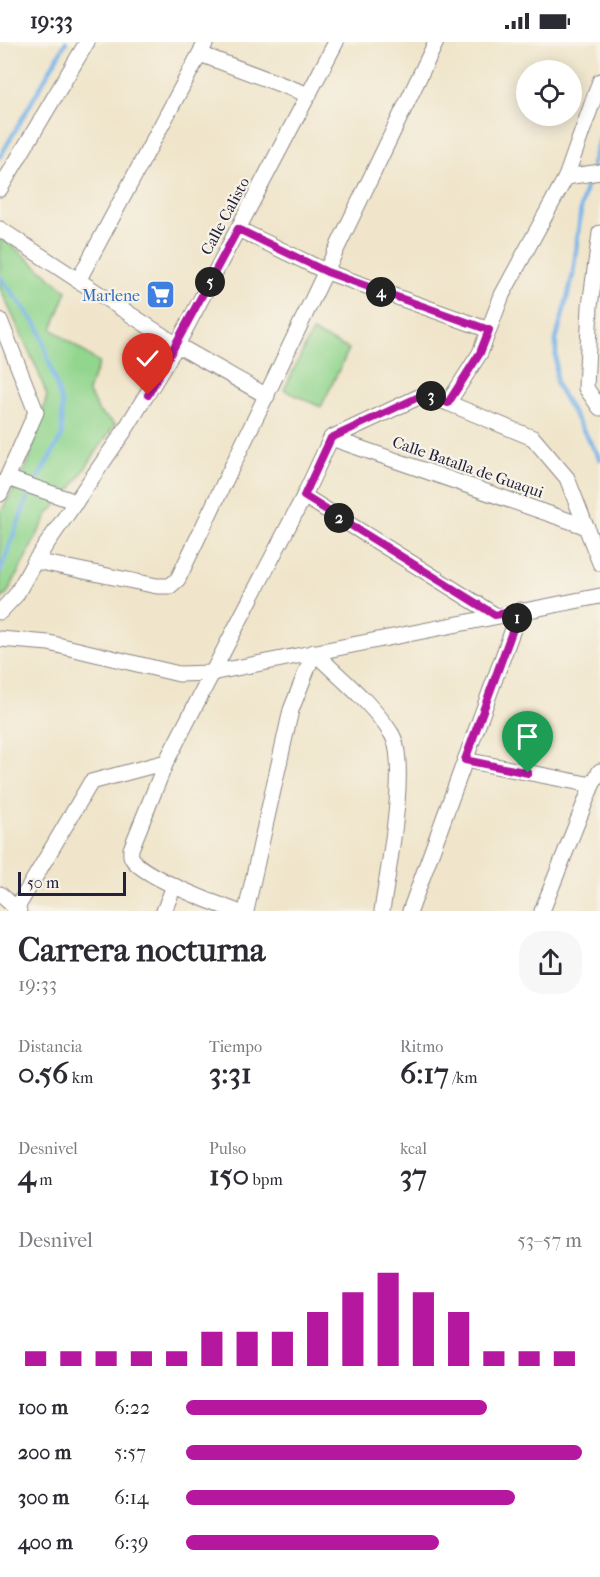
<!DOCTYPE html>
<html lang="es">
<meta charset="utf-8">
<style>
:root{--surface:#fff;--page:#f7f7f7;--text:#2b2b33;--muted:#7c7c81;--accent:#b5179e}
body{margin:0;font-family:"IM FELL French Canon",serif;background:var(--page);color:var(--text);height:100vh;display:flex;flex-direction:column;font-size:22px;white-space:nowrap}
*{box-sizing:border-box;margin:0}
p{font-size:20px;color:var(--muted)}
.icon{flex:none;width:33px;height:33px;fill:none;stroke:currentColor;stroke-width:2;stroke-linecap:round;stroke-linejoin:round}
.map{position:relative;height:869px;overflow:hidden}
.side{display:flex;flex-direction:column;background:var(--surface);flex:1}
.side>*{flex:none}
.fabs{position:absolute;left:516px;top:18px;display:grid;gap:12px}
.fabs a{display:grid;place-items:center;width:66px;height:66px;border-radius:50%;background:var(--surface);box-shadow:0 3px 15px #0003;font-size:30px}
.scale{position:absolute;left:18px;bottom:15px;width:108px;box-sizing:border-box;padding-left:6px;border:3px solid #22223b;border-top:0;font-size:16px;line-height:21px;white-space:nowrap;color:#22223b;-webkit-text-stroke:4px #f7f3e8;paint-order:stroke}
.pin{position:absolute;display:grid;place-items:center;width:51px;height:51px;color:#fff;margin:-62px -26px;border-radius:50% 50% 50% 0;rotate:-45deg;box-shadow:0 0 6px #0007}
.pin .icon{rotate:45deg}
.km{position:absolute;width:30px;height:30px;margin:-15px;border-radius:50%;background:#222;color:#fff;font-size:16px;line-height:30px;text-align:center}
.round{display:grid;place-items:center;flex:none;width:63px;height:63px;border-radius:24px;background:var(--page)}
.overview{display:flex;align-items:center;justify-content:space-between;height:102px;padding:0 18px}
h1{font-size:33px;font-weight:700;line-height:45px}
.stats{display:grid;grid-template-columns:repeat(3,1fr);gap:9px;height:102px;padding:6px 18px}
.stats div{display:grid;align-content:center}
.stats b{font-size:30px;font-weight:700}
.stats small{font-size:16px;font-weight:400}
.stats p{font-size:16px}
.chart{height:168px;padding:12px 18px}
.chart p{display:flex;justify-content:space-between}
.chart svg{width:100%;height:108px;margin-top:6px;stroke:var(--accent);stroke-width:6}
ul{padding:0 18px;list-style:none;font-size:20px}
li{display:grid;grid-template-columns:96px 72px 1fr;align-items:center;height:45px}
li i{height:15px;border-radius:8px;background:var(--accent)}
.status{display:flex;justify-content:space-between;align-items:center;height:42px;padding:0 30px;background:var(--surface);direction:ltr}
.status svg{height:16px;fill:currentColor}
.map>svg:first-child{display:block}
.green{fill:#92d68e;stroke:#5a7c64;stroke-width:1.5}
.lines{fill:none;stroke-linecap:round;stroke-linejoin:round}
.stream{stroke:#77b4e9;stroke-width:4.5}
.minor-casing{stroke:#898482;stroke-width:17}
.minor{stroke:#fff;stroke-width:15}
.route-casing{stroke:#fff;stroke-width:12}
.route{stroke:#b5179e;stroke-width:8}
.labels{text-anchor:middle;dominant-baseline:central;stroke-width:4.5;stroke-linejoin:round;paint-order:stroke}
.street-label{font-size:16px;fill:#22223b;stroke:#f7f3e8}
.shop-label{font-size:16px;fill:#366cbe;stroke:#f7f3e8;text-anchor:end}
</style>
<div class="status"><b>19:33</b><svg viewBox="0 0 49 12"><path d="M0 12V9h3v3zM5 12V6h3v6zM10 12V3h3v9zM15 12V0h3v12zM26 1h20v11H26zM47 4h2v5h-2z"/></svg></div>
<div class="map">
<svg width="600" height="869" viewBox="0 0 600 869">
<rect width="100%" height="100%" fill="#f7f3e8"/>
<filter id="ink" filterUnits="userSpaceOnUse"><feTurbulence type="fractalNoise" baseFrequency=".0167" numOctaves="2"/><feDisplacementMap in="SourceGraphic" scale="12" xChannelSelector="R" yChannelSelector="G"/><feConvolveMatrix kernelMatrix="1 2 1 2 8 2 1 2 1" color-interpolation-filters="sRGB"/></filter>
<filter id="wash" filterUnits="userSpaceOnUse"><feTurbulence type="fractalNoise" baseFrequency=".008" numOctaves="4" result="noise"/><feDisplacementMap in="SourceGraphic" scale="24" xChannelSelector="R" yChannelSelector="G"/><feGaussianBlur stdDeviation="1.35" result="paint"/><feColorMatrix in="noise" values="0 0 0 0 0 0 0 0 0 0 0 0 0 0 0 0 0 1.4 0 .05"/><feComposite in="paint" operator="in"/></filter>
<g filter="url(#wash)">
<rect width="100%" height="100%" fill="#f0e5ca"/>
<g class="green">
<polygon points="0,194 67,249 52,287 99,321 88,349 99,370 115,382 72,446 48,472 7,552 0,558 0,471 28,421 47,354 38,329 0,246"/>
<polygon points="312,290 349,307 321,365 284,348"/>
</g>
<g class="lines">
<g class="stream">
<polyline points="0,115 66,0"/>
<polyline points="592,123 600,93"/>
<polyline points="587,140 581,166 573,233 556,298 556,342 600,417"/>
<polyline points="0,235 39,286 62,362 62,394 37,438"/>
<polyline points="0,530 29,452"/>
</g>
</g>
</g>
<g filter="url(#ink)">
<g class="lines">
<defs>
<g id="minor">
<polyline points="200,12 309,53"/>
<polyline points="600,39 566,135 502,253 480,311 448,361 533,396 567,436 600,521"/>
<polyline points="566,135 600,130"/>
<polyline points="0,147 87,0"/>
<polyline points="0,187 177,303 267,354"/>
<polyline points="238,187 327,230 489,288"/>
<polyline points="600,191 590,264 586,346 600,366"/>
<polyline points="78,239 206,0"/>
<polyline points="0,278 36,370 0,452"/>
<polyline points="331,396 425,352 448,361"/>
<polyline points="7,436 76,460"/>
<polyline points="304,454 495,573"/>
<polyline points="35,519 157,544 170,544 178,537 436,0"/>
<polyline points="0,570 16,553 35,519 125,388 177,303 336,0"/>
<polyline points="0,597 49,601 179,632 211,631 600,554"/>
<polyline points="465,718 592,743"/>
<polyline points="0,852 19,869"/>
<polyline points="15,869 91,740 166,720"/>
<polyline points="164,869 174,844"/>
<path d="M 236,869 C 216,862 139,833 132,816 C 130,814 131,810 131,807 L 166,720 L 304,454 L 331,396 L 587,485"/>
<path d="M 246,869 L 291,668 L 314,610 C 340,636 371,660 391,691 C 410,718 387,833 382,869"/>
<polyline points="410,869 520,568"/>
<polyline points="542,869 592,743 600,729"/>
</g>
</defs>
<use href="#minor" class="minor-casing"/>
<use href="#minor" class="minor"/>
</g>
</g>
<g class="lines" filter="url(#ink)">
<defs>
<polyline id="route" points="148,353 238,187 327,230 489,288 480,311 448,361 425,352 331,396 304,454 495,573 520,568 465,718 528,731"/>
</defs>
<use href="#route" class="route-casing"/>
<use href="#route" class="route"/>
</g>
<defs>
<symbol id="supermarket-square" viewBox="-11 -11 22 22"><rect x="-9" y="-9" width="18" height="18" rx="4" fill="#3f7fe0" stroke="#f7f3e8"/><path d="M-6-5.5h2.5l.6 2H6L4.5 2H-2.5L-4.4-4H-6ZM-1.5 3.2a1.3 1.3 0 1 0 .1 0ZM3 3.2a1.3 1.3 0 1 0 .1 0Z" fill="#fff"/></symbol>
</defs>
<g fill-rule="evenodd">
<use href="#supermarket-square" x="144" y="236" width="33" height="33"/>
</g>
<g class="labels">
<g class="street-label">
<text transform="translate(225 174) rotate(-62)">Calle Calisto</text>
<text transform="translate(468 425) rotate(19)">Calle Batalla de Guaqui</text>
</g>
<g class="shop-label">
<text x="140" y="253">Marlene</text>
</g>
</g>
</svg>
<div class="fabs">
<a><svg class="icon" aria-label="locate" viewBox="0 0 24 24"><circle cx="12" cy="12" r="6"/><path d="M12 2v4M12 18v4M2 12h4M18 12h4"/></svg></a>
</div>
<div class="scale">50 m</div>
<div class="pin" style="left:528px;top:731px;background:#1e9e55"><svg class="icon" aria-label="arrive" viewBox="0 0 24 24"><path d="M6 21V4h12l-3 4 3 4H6"/></svg></div>
<div class="pin" style="left:148px;top:353px;background:#d93025"><svg class="icon" aria-label="check" viewBox="0 0 24 24"><path d="M5 12l5 5 9-10"/></svg></div>
<b class="km" style="left:517px;top:576px">1</b>
<b class="km" style="left:339px;top:476px">2</b>
<b class="km" style="left:431px;top:354px">3</b>
<b class="km" style="left:381px;top:250px">4</b>
<b class="km" style="left:210px;top:240px">5</b>
</div>
<section class="side">
<div class="overview"><div><h1>Carrera nocturna</h1><p>19:33</p></div><a class="round"><svg class="icon" aria-label="share" viewBox="0 0 24 24"><path d="M12 15V3M7 8l5-5 5 5M5 13v7h14v-7"/></svg></a></div>
<div class="stats">
<div><p>Distancia</p><b>0.56<small> km</small></b></div>
<div><p>Tiempo</p><b>3:31</b></div>
<div><p>Ritmo</p><b>6:17<small> /km</small></b></div>
</div>
<div class="stats">
<div><p>Desnivel</p><b>4<small> m</small></b></div>
<div><p>Pulso</p><b>150<small> bpm</small></b></div>
<div><p>kcal</p><b>37</b></div>
</div>
<div class="chart"><p><span>Desnivel</span>53–57 m</p>
<svg viewBox="0 0 160 44" preserveAspectRatio="none"><path d="M5 44V38M15 44V38M25 44V38M35 44V38M45 44V38M55 44V30M65 44V30M75 44V30M85 44V22M95 44V14M105 44V6M115 44V14M125 44V22M135 44V38M145 44V38M155 44V38"/></svg>
</div>
<ul>
<li><b>100 m</b>6:22<i style="width:76%"></i></li>
<li><b>200 m</b>5:57<i style="width:100%"></i></li>
<li><b>300 m</b>6:14<i style="width:83%"></i></li>
<li><b>400 m</b>6:39<i style="width:64%"></i></li>
</ul>
</section>
